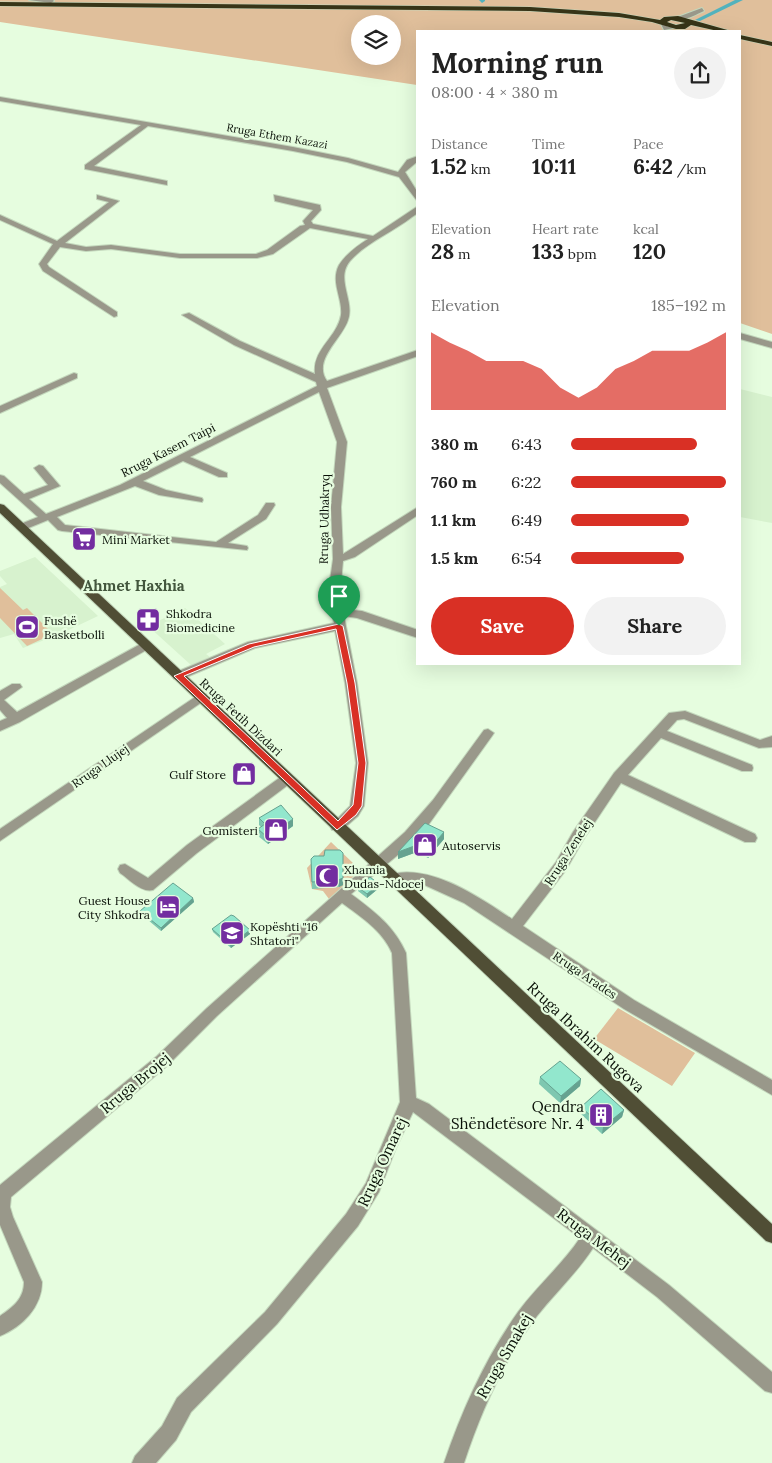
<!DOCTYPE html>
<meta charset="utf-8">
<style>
:root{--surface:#fff;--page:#f2f2f2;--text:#222;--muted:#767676;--accent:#d93025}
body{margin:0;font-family:Lora,serif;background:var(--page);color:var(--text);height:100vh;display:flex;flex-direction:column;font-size:19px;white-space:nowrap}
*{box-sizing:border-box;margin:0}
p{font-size:16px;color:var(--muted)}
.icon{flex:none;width:28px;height:28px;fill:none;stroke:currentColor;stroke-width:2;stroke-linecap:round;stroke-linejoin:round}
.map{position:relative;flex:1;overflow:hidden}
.side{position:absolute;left:416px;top:30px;width:325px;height:635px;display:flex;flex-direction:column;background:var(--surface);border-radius:0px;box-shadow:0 5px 20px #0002}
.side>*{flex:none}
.controls{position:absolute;left:351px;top:15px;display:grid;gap:10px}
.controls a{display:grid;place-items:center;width:50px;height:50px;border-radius:50%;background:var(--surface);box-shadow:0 5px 20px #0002;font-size:25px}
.pin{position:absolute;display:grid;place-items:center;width:42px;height:42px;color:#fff;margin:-51px -21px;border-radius:50% 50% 50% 0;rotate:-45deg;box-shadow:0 0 5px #0007}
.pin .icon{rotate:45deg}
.round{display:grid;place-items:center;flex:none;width:52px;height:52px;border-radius:26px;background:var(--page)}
.overview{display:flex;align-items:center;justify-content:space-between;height:85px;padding:0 15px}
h1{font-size:28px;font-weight:800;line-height:38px}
.figures{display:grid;grid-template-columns:repeat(3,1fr);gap:8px;height:85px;padding:5px 15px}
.figures div{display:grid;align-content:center}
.figures b{font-size:21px;font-weight:800}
.figures small{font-size:14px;font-weight:400}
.figures p{font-size:14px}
.chart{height:140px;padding:10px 15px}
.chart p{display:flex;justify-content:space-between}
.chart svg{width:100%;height:90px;margin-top:5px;fill:var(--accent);opacity:.7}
.button{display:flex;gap:10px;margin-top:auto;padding:10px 15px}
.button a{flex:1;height:58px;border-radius:30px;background:var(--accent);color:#fff;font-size:20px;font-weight:800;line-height:58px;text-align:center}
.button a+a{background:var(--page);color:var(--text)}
ul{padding:0 15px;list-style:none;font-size:16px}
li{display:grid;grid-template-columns:80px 60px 1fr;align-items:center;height:38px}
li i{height:12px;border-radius:6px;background:var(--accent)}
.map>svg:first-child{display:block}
.built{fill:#d7f2ce}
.green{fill:#e0bf9b;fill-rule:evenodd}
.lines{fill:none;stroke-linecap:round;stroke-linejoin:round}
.canal{fill:#52b2bd;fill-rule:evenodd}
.minor-casing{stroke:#c3d7bc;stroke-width:2}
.major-casing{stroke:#c3d7bc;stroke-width:2}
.highway-casing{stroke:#c3d7bc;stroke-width:1}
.minor{fill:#99988a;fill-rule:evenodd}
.major{fill:#504e35;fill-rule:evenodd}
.highway{fill:#373417;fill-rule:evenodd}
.wall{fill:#7ec7b0}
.shaded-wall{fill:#66a290}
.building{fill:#92e7cd;stroke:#66a290}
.route{fill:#d93025;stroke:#fff;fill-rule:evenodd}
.labels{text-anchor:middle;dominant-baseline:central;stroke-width:4.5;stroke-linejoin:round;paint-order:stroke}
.far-street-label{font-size:11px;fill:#091007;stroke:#e6fddf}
.street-label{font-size:12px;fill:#091007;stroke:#e6fddf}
.poi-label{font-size:12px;fill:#091007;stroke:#e6fddf;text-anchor:start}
.quarter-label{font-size:15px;font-weight:bold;fill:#43563d;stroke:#e6fddf}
.near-street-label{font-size:15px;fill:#091007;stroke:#e6fddf}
.near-poi-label{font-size:15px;fill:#091007;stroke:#e6fddf;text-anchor:end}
</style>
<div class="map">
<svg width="772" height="1463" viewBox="0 0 772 1463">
<rect width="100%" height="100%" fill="#e6fddf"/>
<g class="built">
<polygon points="740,389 772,397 772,523 740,517"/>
<polygon points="35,557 98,616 58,635 23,648 14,634 0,638 0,587 7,584 0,576 0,571"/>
<polygon points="185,608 225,644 206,654 210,657 191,665 148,626"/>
</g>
<g class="green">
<path d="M 0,0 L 772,0 L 772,334 L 740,323 L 740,31 L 418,31 L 417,85 L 0,22 ZM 360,24 L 392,24 L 392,56 L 360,56 Z"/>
<polygon points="0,588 23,610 27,608 53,634 27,646 0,618"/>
<polygon points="331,842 354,864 355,875 329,899 323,891 312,889 307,868"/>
<polygon points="618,1008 695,1053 672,1086 594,1039"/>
</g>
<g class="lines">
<g class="canal">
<polygon points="479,0 485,0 485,1 482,3"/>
<polygon points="735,0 743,0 700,21 695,20"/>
</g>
<defs>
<g id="minor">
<polygon points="29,0 53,0 54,1 51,3"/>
<path d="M 702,8 L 704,11 C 695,15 684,22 675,18 Z"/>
<polygon points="664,22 668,27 676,25 679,27 664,30 661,24"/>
<polygon points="0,97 293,147 348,158 398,172 407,160 418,156 418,161 405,172 418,193 418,202 399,177 347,162 293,151 148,126 94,166 167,181 167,185 85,169 85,165 141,125 0,101"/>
<path d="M 97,195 L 119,201 L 65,243 L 86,247 L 111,245 L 180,254 L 256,254 L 267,250 L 300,226 L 305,225 L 303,221 L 313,210 L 275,201 L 274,195 L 320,205 L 321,210 L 311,221 L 313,224 L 373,236 L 418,206 L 418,213 L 412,217 C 393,232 367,242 350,261 C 335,279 355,301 348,320 C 342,339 312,360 327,381 L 418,350 L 418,356 L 327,388 L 347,442 L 341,507 L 343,554 L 418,507 L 418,515 L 355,557 L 343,561 L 340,594 L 343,609 L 362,611 L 418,630 L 418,638 L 357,618 L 344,616 L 357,683 L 368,763 L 364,806 L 358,816 L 342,830 L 332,830 L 330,826 L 350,806 L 356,763 L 345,683 L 335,631 L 255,648 L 182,679 L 174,679 L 172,676 L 174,673 L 248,642 L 334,623 L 328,594 L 333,559 L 331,507 L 337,442 L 319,392 L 190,457 L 227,473 L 227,477 L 219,477 L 183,461 L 143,481 L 166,490 L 202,498 L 203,500 L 202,502 L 159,495 L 135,486 L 57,517 L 65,525 L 216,542 L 258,515 L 266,503 L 274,503 L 275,505 L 266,519 L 228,543 L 247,546 L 248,548 L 247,550 L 62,531 L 58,530 L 48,520 L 26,529 L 18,529 L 17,527 L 18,525 L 38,517 L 0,483 L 0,475 L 4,476 L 24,494 L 48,485 L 34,468 L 39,465 L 43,466 L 60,486 L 29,499 L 46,514 L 120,485 L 317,386 L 316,382 L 234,345 L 182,315 L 189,313 L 240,341 L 315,374 C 312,349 337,338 341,315 C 343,299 330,282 339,265 C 346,254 357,246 368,239 L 310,228 L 273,254 L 257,258 L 180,258 L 111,249 L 86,251 L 60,247 L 47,264 L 49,267 L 117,312 L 117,316 L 114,317 L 43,271 L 39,264 L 53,244 L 0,220 L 0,215 L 57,241 L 109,202 L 97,199 Z"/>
<polygon points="740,333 772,342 772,348 740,339"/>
<polygon points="74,373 77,374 77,378 0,413 0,406"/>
<polygon points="146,641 152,645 150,648 20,722 0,731 0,721 7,718 0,710 0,691 12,684 20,684 22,687 4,700 17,712"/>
<polygon points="201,693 207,697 205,700 0,841 0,829"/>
<path d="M 685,711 L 760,740 L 772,736 L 772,747 L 759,748 L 684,719 L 677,720 L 667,731 L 752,765 L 753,768 L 752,771 L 742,771 L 661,738 L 628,775 L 755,834 L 757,838 L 755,842 L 745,842 L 621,783 L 583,840 L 566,870 L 523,926 L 634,1000 L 772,1080 L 772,1095 L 624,1009 L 464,903 L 420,883 L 410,882 L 393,884 L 388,883 L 386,879 L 388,875 C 429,862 479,897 512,919 L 556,862 L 573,832 L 614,773 L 669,713 Z"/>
<path d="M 488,729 L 494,733 L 492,736 L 429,824 L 399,854 L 351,894 C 375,912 394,926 406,953 L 416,1098 L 429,1104 L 669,1285 L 772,1372 L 772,1393 L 765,1391 L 657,1297 L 593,1248 C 577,1273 555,1293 537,1316 C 504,1360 481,1411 464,1463 L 444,1463 C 462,1410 486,1357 518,1312 C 537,1286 562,1265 580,1238 L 413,1112 L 396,1148 L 379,1192 L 358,1226 L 277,1324 L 191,1412 L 176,1440 L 156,1463 L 132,1463 L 135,1456 L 162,1426 L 177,1398 L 265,1312 L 346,1214 L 366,1183 L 400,1102 L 392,953 C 382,930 361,917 342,903 L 217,1016 L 167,1066 L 11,1197 L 10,1207 L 13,1217 L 42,1282 C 42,1307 22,1327 0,1336 L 0,1316 C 13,1307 24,1299 24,1282 L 0,1225 L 0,1185 L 157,1056 L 207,1008 L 405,832 L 433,800 L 484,730 Z"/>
<path d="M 287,774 L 292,776 L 293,779 L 292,782 L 197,853 L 153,890 C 141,893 129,879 120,873 L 118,869 L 120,865 L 125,864 L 148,878 L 187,845 L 282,776 Z"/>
</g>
<polygon id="major" points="0,504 4,505 772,1224 772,1243 766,1241 0,513"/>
<g id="highway">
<path d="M 0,2 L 530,7 L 619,13 L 660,20 L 664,17 L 678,16 L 731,31 L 718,31 L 691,25 L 685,29 L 676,29 L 652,22 L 619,17 L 530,11 L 0,6 ZM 671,20 L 685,23 L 676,25 L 667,22 Z"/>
<polygon points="740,35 772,42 772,46 740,39"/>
</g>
</defs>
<use href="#minor" class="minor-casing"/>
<use href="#major" class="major-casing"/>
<use href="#highway" class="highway-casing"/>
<use href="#minor" class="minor"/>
<use href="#major" class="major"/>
<use href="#highway" class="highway"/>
</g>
<g class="wall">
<polygon points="259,818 293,826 268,844 258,836 258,829 261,827 259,825"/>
<polygon points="444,832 444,839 428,858 417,852 398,859 398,852"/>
<polygon points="314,856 343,885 339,887 312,889 311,859"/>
<polygon points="379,884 379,888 367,898 358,891 358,887"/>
<polygon points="193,898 194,902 161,931 141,914 140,911"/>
<polygon points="212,929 250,930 250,934 231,948 213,932"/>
<polygon points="540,1077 581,1079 580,1086 560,1103 539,1084"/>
<polygon points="581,1107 624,1110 622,1117 602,1134 580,1113"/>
</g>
<g class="shaded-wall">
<polygon points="293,819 293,826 268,844 267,837"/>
<polygon points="444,832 444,839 428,858 428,851"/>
<polygon points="417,845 417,852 398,859 398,852"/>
<polygon points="343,853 343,885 339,887 338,880"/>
<polygon points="379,884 379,888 367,898 367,894"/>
<polygon points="193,898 194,902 161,931 161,928"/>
<polygon points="250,930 250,934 231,948 230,945"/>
<polygon points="581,1079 580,1086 560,1103 561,1096"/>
<polygon points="624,1110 622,1117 602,1134 603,1127"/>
</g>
<g class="building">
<polygon points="281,805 293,819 267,837 258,829 265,824 259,818"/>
<polygon points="425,823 444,832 428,851 417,845 398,852"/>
<polygon points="325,850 340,850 343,853 343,878 338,880 312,882 311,859 314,856 324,856"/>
<polygon points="370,877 379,884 367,894 358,887"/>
<polygon points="173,883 193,898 161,928 140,911"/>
<polygon points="231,915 234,916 250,930 230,945 212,929"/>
<polygon points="560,1061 581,1079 561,1096 540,1077"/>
<polygon points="601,1089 624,1110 603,1127 581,1107"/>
</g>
<path class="route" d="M 339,624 L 343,626 L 355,683 L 366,763 L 362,806 L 356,815 L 337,830 L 174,676 L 249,644 ZM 336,629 L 347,683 L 358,763 L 353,805 L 338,821 L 184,676 L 254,647 Z"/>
<defs>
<symbol id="supermarket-square" viewBox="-11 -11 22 22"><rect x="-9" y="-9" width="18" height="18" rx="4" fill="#732da0" stroke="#e6fddf"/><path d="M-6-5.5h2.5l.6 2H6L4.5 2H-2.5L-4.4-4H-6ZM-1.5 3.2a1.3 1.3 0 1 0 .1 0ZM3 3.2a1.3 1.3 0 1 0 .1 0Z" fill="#fff"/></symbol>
<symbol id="pharmacy-square" viewBox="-11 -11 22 22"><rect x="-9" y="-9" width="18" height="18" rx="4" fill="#732da0" stroke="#e6fddf"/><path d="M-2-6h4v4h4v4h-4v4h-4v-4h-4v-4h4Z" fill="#fff"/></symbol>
<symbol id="stadium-square" viewBox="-11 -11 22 22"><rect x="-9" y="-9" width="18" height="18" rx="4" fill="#732da0" stroke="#e6fddf"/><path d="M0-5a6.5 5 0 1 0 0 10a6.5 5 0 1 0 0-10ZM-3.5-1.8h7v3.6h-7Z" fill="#fff"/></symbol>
<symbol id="shop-square" viewBox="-11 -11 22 22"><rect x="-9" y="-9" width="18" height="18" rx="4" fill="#732da0" stroke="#e6fddf"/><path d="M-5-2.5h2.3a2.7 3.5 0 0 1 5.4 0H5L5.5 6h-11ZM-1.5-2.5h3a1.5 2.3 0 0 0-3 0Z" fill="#fff"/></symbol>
<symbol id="mosque-square" viewBox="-11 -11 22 22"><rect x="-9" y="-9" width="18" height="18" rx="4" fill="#732da0" stroke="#e6fddf"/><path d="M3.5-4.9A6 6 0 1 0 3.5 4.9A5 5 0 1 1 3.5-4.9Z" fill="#fff"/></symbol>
<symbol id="hotel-square" viewBox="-11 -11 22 22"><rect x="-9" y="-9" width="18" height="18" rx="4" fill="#732da0" stroke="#e6fddf"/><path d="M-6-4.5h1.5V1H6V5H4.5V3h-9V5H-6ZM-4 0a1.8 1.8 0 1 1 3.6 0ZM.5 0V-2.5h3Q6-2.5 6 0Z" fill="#fff"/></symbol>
<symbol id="school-square" viewBox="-11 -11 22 22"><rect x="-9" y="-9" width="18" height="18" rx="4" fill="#732da0" stroke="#e6fddf"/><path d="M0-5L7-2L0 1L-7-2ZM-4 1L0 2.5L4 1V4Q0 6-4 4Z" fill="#fff"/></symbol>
<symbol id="building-square" viewBox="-11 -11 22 22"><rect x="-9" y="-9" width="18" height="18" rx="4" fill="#732da0" stroke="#e6fddf"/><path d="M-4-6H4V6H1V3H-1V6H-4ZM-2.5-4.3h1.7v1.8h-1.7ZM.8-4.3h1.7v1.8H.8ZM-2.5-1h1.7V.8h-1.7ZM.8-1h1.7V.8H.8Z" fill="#fff"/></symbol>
</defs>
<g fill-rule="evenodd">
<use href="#supermarket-square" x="70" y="525" width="28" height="28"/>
<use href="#pharmacy-square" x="134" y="606" width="28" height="28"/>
<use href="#stadium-square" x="13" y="613" width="28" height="28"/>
<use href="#shop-square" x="230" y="760" width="28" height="28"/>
<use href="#shop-square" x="262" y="816" width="28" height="28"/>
<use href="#shop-square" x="411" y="831" width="28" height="28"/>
<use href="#mosque-square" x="313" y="862" width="28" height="28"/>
<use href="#hotel-square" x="154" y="893" width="28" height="28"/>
<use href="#school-square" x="218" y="919" width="28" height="28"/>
<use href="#building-square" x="587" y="1101" width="28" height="28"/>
</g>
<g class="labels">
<g class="far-street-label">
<text transform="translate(277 136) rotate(10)">Rruga Ethem Kazazi</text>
</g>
<g class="street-label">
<text transform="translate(168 450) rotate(-27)">Rruga Kasem Taipi</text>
<text transform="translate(324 519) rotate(-89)">Rruga Udhakryq</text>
<text transform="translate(241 717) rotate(43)">Rruga Fetih Dizdari</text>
<text transform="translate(100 766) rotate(-35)">Rruga Llujej</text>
<text transform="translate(568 852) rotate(-57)">Rruga Zenelej</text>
<text transform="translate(585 975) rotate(34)">Rruga Arades</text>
</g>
<g class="poi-label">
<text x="102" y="539">Mini Market</text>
<text x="166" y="613">Shkodra<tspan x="166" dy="14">Biomedicine</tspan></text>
<text x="44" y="620">Fushë<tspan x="44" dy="14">Basketbolli</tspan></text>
<text x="226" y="774" text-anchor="end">Gulf Store</text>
<text x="258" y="830" text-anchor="end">Gomisteri</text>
<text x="442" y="845">Autoservis</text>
<text x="344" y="869">Xhamia<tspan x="344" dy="14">Dudas-Ndocej</tspan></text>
<text x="150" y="900" text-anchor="end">Guest House<tspan x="150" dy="14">City Shkodra</tspan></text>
<text x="250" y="926">Kopështi "16<tspan x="250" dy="14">Shtatori"</tspan></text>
</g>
<g class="quarter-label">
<text x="134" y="585">Ahmet Haxhia</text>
</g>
<g class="near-street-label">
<text transform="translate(586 1037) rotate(43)">Rruga Ibrahim Rugova</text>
<text transform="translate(135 1083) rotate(-40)">Rruga Brojej</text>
<text transform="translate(382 1162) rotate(-65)">Rruga Omarej</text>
<text transform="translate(594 1238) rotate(37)">Rruga Mehej</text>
<text transform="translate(504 1356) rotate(-60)">Rruga Smakej</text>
</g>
<g class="near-poi-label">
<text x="584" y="1106">Qendra<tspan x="584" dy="17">Shëndetësore Nr. 4</tspan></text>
</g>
</g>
</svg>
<div class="controls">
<a><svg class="icon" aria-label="layers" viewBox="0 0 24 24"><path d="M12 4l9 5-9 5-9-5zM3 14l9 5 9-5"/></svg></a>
</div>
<div class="pin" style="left:339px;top:626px;background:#1e9e55"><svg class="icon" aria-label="arrive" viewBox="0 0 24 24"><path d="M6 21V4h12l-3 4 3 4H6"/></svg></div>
<section class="side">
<div class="overview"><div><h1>Morning run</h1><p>08:00 · 4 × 380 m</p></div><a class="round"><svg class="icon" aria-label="share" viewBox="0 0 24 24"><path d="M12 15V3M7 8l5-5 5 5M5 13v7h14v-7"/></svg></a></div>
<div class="figures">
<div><p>Distance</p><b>1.52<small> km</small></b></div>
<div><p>Time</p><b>10:11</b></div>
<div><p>Pace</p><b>6:42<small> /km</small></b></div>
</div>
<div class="figures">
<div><p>Elevation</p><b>28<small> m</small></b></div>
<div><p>Heart rate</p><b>133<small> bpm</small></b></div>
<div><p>kcal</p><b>120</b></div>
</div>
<div class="chart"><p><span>Elevation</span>185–192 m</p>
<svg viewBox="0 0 160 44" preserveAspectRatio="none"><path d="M0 44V6L10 11L20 15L30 20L40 20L50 20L60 24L70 33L80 38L90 33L100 24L110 20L120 15L130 15L140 15L150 11L160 6V44z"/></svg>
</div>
<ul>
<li><b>380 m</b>6:43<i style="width:81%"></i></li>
<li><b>760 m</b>6:22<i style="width:100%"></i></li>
<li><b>1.1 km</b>6:49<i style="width:76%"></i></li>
<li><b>1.5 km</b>6:54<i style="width:73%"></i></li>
</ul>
<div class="button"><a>Save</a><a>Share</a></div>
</section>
</div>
